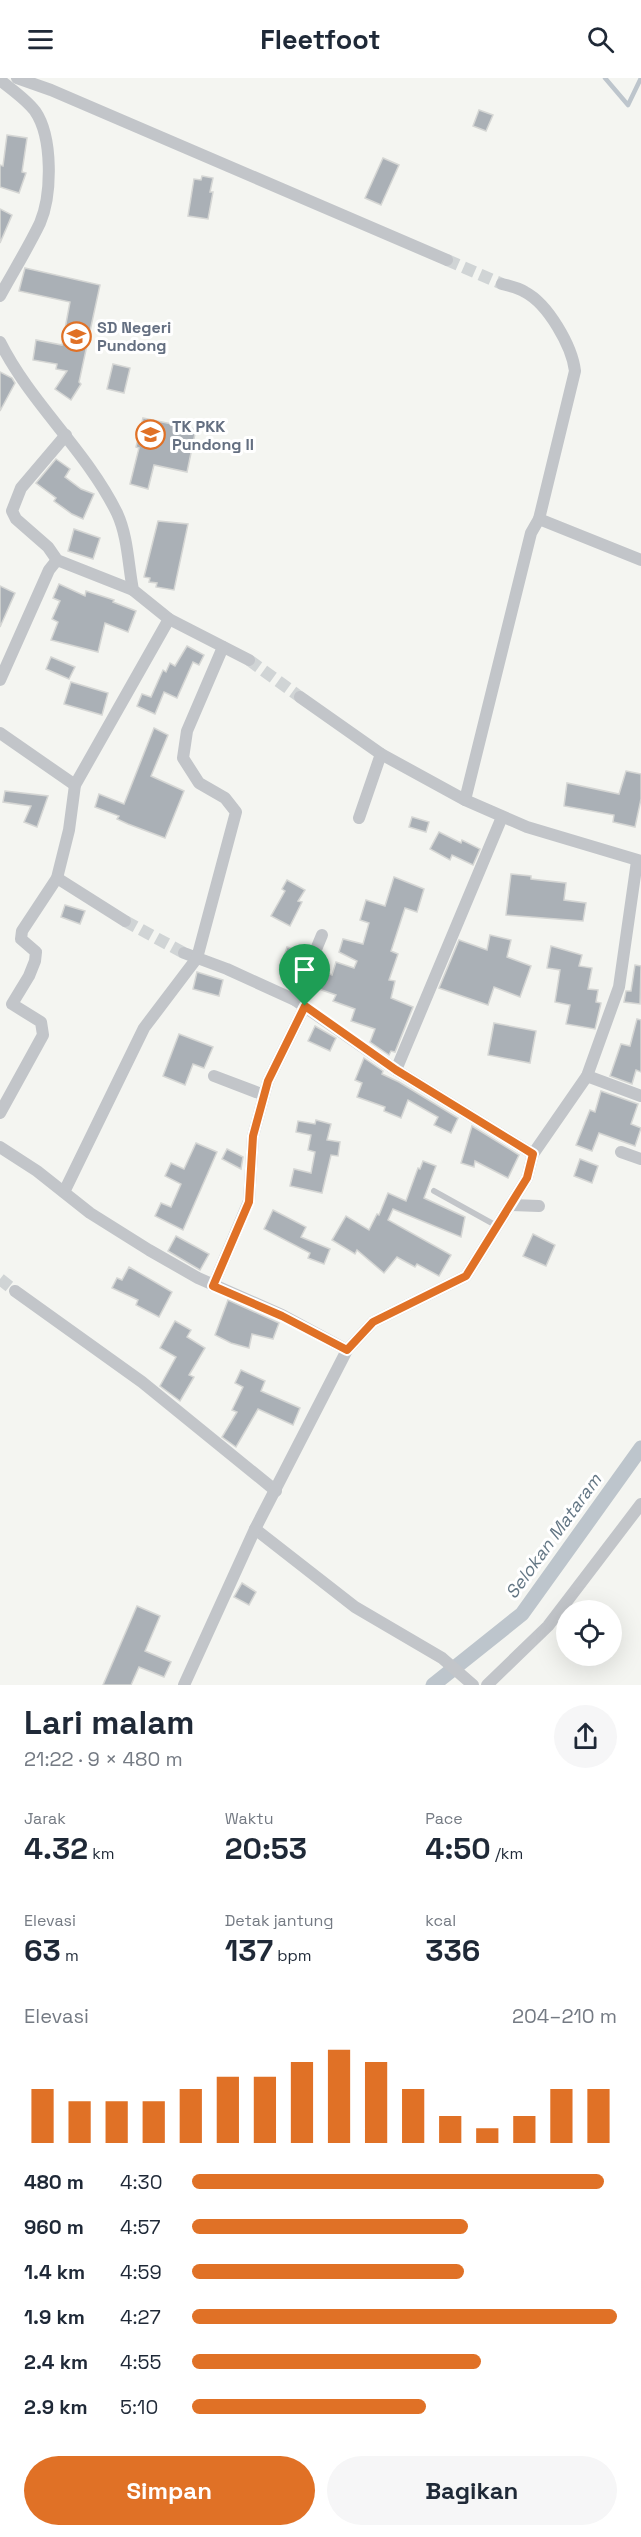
<!DOCTYPE html>
<html lang="id">
<meta charset="utf-8">
<style>
:root{--surface:#fff;--page:#f6f6f7;--text:#1f2937;--muted:#747a83;--accent:#e07126}
body{margin:0;font-family:"Space Grotesk",sans-serif;background:var(--page);color:var(--text);height:100vh;display:flex;flex-direction:column;font-size:22px;white-space:nowrap}
*{box-sizing:border-box;margin:0}
p{font-size:20px;color:var(--muted)}
.icon{flex:none;width:33px;height:33px;fill:none;stroke:currentColor;stroke-width:2;stroke-linecap:round;stroke-linejoin:round}
.map{position:relative;height:1607px;overflow:hidden}
.panel{display:flex;flex-direction:column;background:var(--surface);flex:1}
.panel>*{flex:none}
.buttons{position:absolute;left:556px;top:1522px;display:grid;gap:12px}
.buttons a{display:grid;place-items:center;width:66px;height:66px;border-radius:50%;background:var(--surface);box-shadow:0 6px 24px #0002;font-size:30px}
.pin{position:absolute;display:grid;place-items:center;width:51px;height:51px;color:#fff;margin:-62px -26px;border-radius:50% 50% 50% 0;rotate:-45deg;box-shadow:0 0 6px #0007}
.pin .icon{rotate:45deg}
.round{display:grid;place-items:center;flex:none;width:63px;height:63px;border-radius:32px;background:var(--page)}
.summary{display:flex;align-items:center;justify-content:space-between;height:102px;padding:0 24px}
h1{font-size:33px;font-weight:700;line-height:45px}
.stats{display:grid;grid-template-columns:repeat(3,1fr);gap:9px;height:102px;padding:6px 24px}
.stats div{display:grid;align-content:center}
.stats b{font-size:30px;font-weight:700}
.stats small{font-size:16px;font-weight:400}
.stats p{font-size:16px}
.chart{height:168px;padding:12px 24px}
.chart p{display:flex;justify-content:space-between}
.chart svg{width:100%;height:108px;margin-top:6px;stroke:var(--accent);stroke-width:6}
.action{display:flex;gap:12px;margin-top:auto;padding:12px 24px}
.action a{flex:1;height:69px;border-radius:36px;background:var(--accent);color:#fff;font-size:24px;font-weight:700;line-height:69px;text-align:center}
.action a+a{background:var(--page);color:var(--text)}
ul{padding:0 24px;list-style:none;font-size:20px}
li{display:grid;grid-template-columns:96px 72px 1fr;align-items:center;height:45px}
li i{height:15px;border-radius:8px;background:var(--accent)}
header{display:flex;justify-content:space-between;align-items:center;height:78px;padding:0 24px;background:var(--surface);font-size:27px;font-weight:700}
.map>svg:first-child{display:block}
.lines{fill:none;stroke-linecap:round;stroke-linejoin:round}
.stream{stroke:#bdc5cc;stroke-width:4.5}
.canal{stroke:#bdc5cc;stroke-width:15}
.building{fill:#aab0b6;stroke:#d5d6d4;stroke-width:1.5}
.street-tunnel{stroke:#d0d4d5;stroke-width:12;stroke-dasharray:12 6;stroke-linecap:butt}
.lane{stroke:#c2c5c9;stroke-width:6}
.street{stroke:#c2c5c9;stroke-width:12}
.route-casing{stroke:#fff;stroke-width:12}
.route{stroke:#e07126;stroke-width:8}
.labels{text-anchor:middle;dominant-baseline:central;stroke-width:6;stroke-linejoin:round;paint-order:stroke}
.poi-label{font-size:16px;font-weight:bold;fill:#646f81;stroke:#fff;text-anchor:start}
.water-label{font-size:18px;font-style:italic;fill:#647785;stroke:#fff}
</style>
<header><svg class="icon" aria-label="menu" viewBox="0 0 24 24"><path d="M4 6h16M4 12h16M4 18h16"/></svg>Fleetfoot<svg class="icon" aria-label="search" viewBox="0 0 24 24"><circle cx="10" cy="10" r="6"/><path d="M15 15l6 6"/></svg></header>
<div class="map">
<svg width="641" height="1607" viewBox="0 0 641 1607">
<rect width="100%" height="100%" fill="#f4f5f1"/>
<g class="lines">
<polyline class="stream" points="605,0 628,27 641,0"/>
<polyline class="canal" points="433,1607 522,1536 641,1370"/>
</g>
<g class="building">
<polygon points="479,32 493,37 486,53 473,48"/>
<polygon points="7,57 27,60 22,94 26,95 19,115 0,109 0,87 3,88"/>
<polygon points="383,80 399,87 381,127 365,120"/>
<polygon points="202,98 213,100 210,114 213,114 208,141 188,138 194,101 201,102"/>
<polygon points="0,131 12,137 0,165"/>
<polygon points="25,190 100,207 79,304 81,306 71,322 55,311 67,293 56,291 57,286 33,282 36,262 62,267 70,224 19,213"/>
<polygon points="113,286 130,290 124,315 107,311"/>
<polygon points="0,294 12,300 15,305 0,333"/>
<polygon points="143,340 196,351 187,394 154,387 148,411 130,406 139,370 136,369"/>
<polygon points="56,381 70,391 65,399 81,411 94,416 83,441 72,436 54,423 56,420 36,405"/>
<polygon points="158,443 188,446 174,512 156,509 157,505 149,504 150,500 144,499"/>
<polygon points="74,451 100,460 93,481 68,473"/>
<polygon points="59,506 85,518 86,513 114,522 113,524 136,533 128,554 105,545 98,574 51,562 58,544 52,541 60,523 53,520"/>
<polygon points="0,508 15,515 0,549"/>
<polygon points="187,568 204,577 199,587 193,584 177,620 164,614 155,636 137,628 142,616 151,619 163,592 166,594 170,585 175,588"/>
<polygon points="51,579 75,589 69,601 46,591"/>
<polygon points="71,604 108,615 102,637 64,626"/>
<polygon points="154,650 168,657 151,698 184,713 165,760 128,746 117,741 119,738 95,729 99,716 124,726"/>
<polygon points="626,693 641,696 641,721 635,749 613,744 614,737 564,728 567,705 619,716"/>
<polygon points="5,713 48,718 37,749 24,744 31,728 3,724"/>
<polygon points="412,739 429,744 426,754 409,749"/>
<polygon points="439,754 461,765 462,762 480,771 473,787 452,777 450,782 430,771"/>
<polygon points="511,796 531,798 531,801 566,805 564,822 586,825 583,843 506,837"/>
<polygon points="394,799 424,811 417,834 405,830 391,873 398,876 389,902 395,903 391,920 413,929 395,974 391,973 389,977 370,964 375,951 351,943 355,931 333,923 336,917 310,908 317,891 332,897 336,884 354,890 357,883 339,874 343,861 363,866 369,845 360,842 366,822 385,828"/>
<polygon points="287,802 305,812 298,823 302,824 290,848 271,838 285,813 282,811"/>
<polygon points="65,827 85,833 80,846 61,839"/>
<polygon points="490,857 511,862 507,879 531,888 520,919 494,909 488,927 439,910 459,862 487,872"/>
<polygon points="551,868 582,877 579,888 592,890 588,911 598,912 596,924 601,925 595,951 566,946 570,927 555,924 560,892 547,890"/>
<polygon points="287,869 306,875 298,893 281,888"/>
<polygon points="635,887 641,888 640,926 624,924 626,913 631,913"/>
<polygon points="197,894 223,902 219,918 193,911"/>
<polygon points="637,941 641,942 641,994 636,992 632,1006 610,998 621,966 630,968"/>
<polygon points="494,945 536,953 530,985 488,977"/>
<polygon points="315,948 336,960 330,973 308,963"/>
<polygon points="179,956 213,969 204,990 193,986 185,1007 163,998"/>
<polygon points="364,980 383,993 382,996 399,1004 458,1040 451,1055 434,1047 438,1039 408,1022 401,1040 384,1033 385,1029 357,1019 362,1005 355,1002"/>
<polygon points="601,1013 638,1026 631,1046 641,1050 635,1068 599,1055 592,1073 576,1067 590,1032 595,1034"/>
<polygon points="316,1042 331,1046 327,1062 340,1064 338,1078 331,1077 322,1115 290,1108 294,1091 311,1095 315,1074 308,1072 311,1057 296,1054 298,1043 315,1046"/>
<polygon points="472,1048 519,1077 508,1100 475,1083 474,1089 461,1085"/>
<polygon points="196,1065 217,1074 183,1152 155,1138 161,1125 171,1129 181,1106 165,1098 171,1085 184,1091"/>
<polygon points="227,1071 243,1079 241,1091 222,1081"/>
<polygon points="580,1081 598,1088 592,1105 574,1098"/>
<polygon points="423,1083 436,1088 424,1120 465,1139 461,1159 393,1131 388,1142 451,1177 439,1198 417,1186 415,1189 397,1179 384,1195 357,1172 355,1176 332,1162 346,1138 369,1152 377,1136 379,1137 388,1115 406,1123 418,1090 420,1091"/>
<polygon points="273,1132 306,1149 301,1159 330,1171 324,1186 308,1180 310,1175 264,1151"/>
<polygon points="533,1156 555,1167 546,1188 523,1178"/>
<polygon points="176,1158 209,1176 200,1192 168,1173"/>
<polygon points="129,1189 172,1214 159,1239 136,1227 138,1222 112,1210 117,1200 122,1202"/>
<polygon points="228,1222 279,1245 273,1261 252,1256 249,1270 231,1265 215,1257"/>
<polygon points="175,1243 191,1252 187,1259 205,1270 189,1297 194,1299 180,1323 160,1308 176,1279 160,1270"/>
<polygon points="241,1292 265,1303 261,1313 300,1330 293,1347 258,1331 236,1369 222,1359 237,1334 232,1332 243,1309 235,1305"/>
<polygon points="242,1505 256,1514 249,1527 234,1519"/>
<polygon points="137,1528 160,1538 145,1573 171,1584 164,1599 139,1589 131,1607 103,1607"/>
</g>
<g class="lines">
<g class="street-tunnel">
<polyline points="447,182 502,206"/>
<polyline points="249,582 300,619"/>
<polyline points="125,843 184,875"/>
<polyline points="0,1201 15,1213"/>
</g>
<polyline class="lane" points="434,1113 497,1148"/>
<g class="street">
<polyline points="17,0 51,12 447,182"/>
<path d="M 0,2 C 11,11 26,21 35,33 C 53,59 52,117 40,145 C 28,170 13,194 0,218"/>
<path d="M 0,264 C 31,326 86,372 117,435 C 128,459 128,486 133,512 L 169,541 L 249,582"/>
<polyline points="66,357 21,410 12,433 16,441 48,469 57,482 133,512"/>
<polyline points="539,441 641,482"/>
<polyline points="0,602 49,492 57,482"/>
<polyline points="300,619 381,676 465,722 527,749 641,783"/>
<polyline points="0,655 75,707"/>
<path d="M 465,722 L 531,455 L 539,441 L 575,293 C 572,268 548,226 525,214 C 519,210 510,208 502,206"/>
<polyline points="359,740 381,676"/>
<polyline points="57,800 125,843"/>
<polyline points="184,875 227,891 295,922 396,992 533,1076"/>
<polyline points="295,922 322,857"/>
<polyline points="396,992 502,739"/>
<polyline points="214,998 264,1017"/>
<polyline points="587,998 641,1018"/>
<polyline points="0,1035 43,957 41,944 12,926 29,898 35,883 36,874 21,861 22,853 57,800 69,752 75,707 169,541"/>
<polyline points="0,1069 37,1093 90,1135 149,1172 198,1200 282,1237 347,1272"/>
<polyline points="621,1074 641,1081"/>
<polyline points="64,1114 144,950 197,880 236,734 225,720 199,705 183,680 187,653 223,569"/>
<polyline points="512,1127 539,1128"/>
<polyline points="213,1208 249,1123 253,1058 268,1003 305,928"/>
<polyline points="15,1213 142,1304 276,1413"/>
<polyline points="255,1451 355,1529 442,1580 473,1607"/>
<polyline points="184,1607 255,1451 347,1272 373,1244 466,1198 527,1100 533,1076 587,998 619,909 637,783"/>
<polyline points="487,1607 548,1548 641,1426"/>
</g>
</g>
<g class="lines">
<defs>
<polygon id="route" points="305,928 396,992 533,1076 527,1100 466,1198 373,1244 347,1272 282,1238 213,1208 249,1124 253,1058 268,1003"/>
</defs>
<use href="#route" class="route-casing"/>
<use href="#route" class="route"/>
</g>
<defs>
<symbol id="school-ring" viewBox="-11 -11 22 22"><circle r="9.5" fill="#fff" stroke="#e07126" stroke-width="1.5"/><path d="M0-5L7-2L0 1L-7-2ZM-4 1L0 2.5L4 1V4Q0 6-4 4Z" fill="#e07126"/></symbol>
</defs>
<g fill-rule="evenodd">
<use href="#school-ring" x="60" y="242" width="33" height="33"/>
<use href="#school-ring" x="134" y="340" width="33" height="33"/>
</g>
<g class="labels">
<g class="poi-label">
<text x="97" y="249">SD Negeri<tspan x="97" dy="18">Pundong</tspan></text>
<text x="172" y="348">TK PKK<tspan x="172" dy="18">Pundong II</tspan></text>
</g>
<g class="water-label">
<text transform="translate(553 1458) rotate(-54)">Selokan Mataram</text>
</g>
</g>
</svg>
<div class="buttons">
<a><svg class="icon" aria-label="locate" viewBox="0 0 24 24"><circle cx="12" cy="12" r="6"/><path d="M12 2v4M12 18v4M2 12h4M18 12h4"/></svg></a>
</div>
<div class="pin" style="left:305px;top:928px;background:#1e9e55"><svg class="icon" aria-label="arrive" viewBox="0 0 24 24"><path d="M6 21V4h12l-3 4 3 4H6"/></svg></div>
</div>
<section class="panel">
<div class="summary"><div><h1>Lari malam</h1><p>21:22 · 9 × 480 m</p></div><a class="round"><svg class="icon" aria-label="share" viewBox="0 0 24 24"><path d="M12 15V3M7 8l5-5 5 5M5 13v7h14v-7"/></svg></a></div>
<div class="stats">
<div><p>Jarak</p><b>4.32<small> km</small></b></div>
<div><p>Waktu</p><b>20:53</b></div>
<div><p>Pace</p><b>4:50<small> /km</small></b></div>
</div>
<div class="stats">
<div><p>Elevasi</p><b>63<small> m</small></b></div>
<div><p>Detak jantung</p><b>137<small> bpm</small></b></div>
<div><p>kcal</p><b>336</b></div>
</div>
<div class="chart"><p><span>Elevasi</span>204–210 m</p>
<svg viewBox="0 0 160 44" preserveAspectRatio="none"><path d="M5 44V22M15 44V27M25 44V27M35 44V27M45 44V22M55 44V17M65 44V17M75 44V11M85 44V6M95 44V11M105 44V22M115 44V33M125 44V38M135 44V33M145 44V22M155 44V22"/></svg>
</div>
<ul>
<li><b>480 m</b>4:30<i style="width:97%"></i></li>
<li><b>960 m</b>4:57<i style="width:65%"></i></li>
<li><b>1.4 km</b>4:59<i style="width:64%"></i></li>
<li><b>1.9 km</b>4:27<i style="width:100%"></i></li>
<li><b>2.4 km</b>4:55<i style="width:68%"></i></li>
<li><b>2.9 km</b>5:10<i style="width:55%"></i></li>
</ul>
<div class="action"><a>Simpan</a><a>Bagikan</a></div>
</section>
